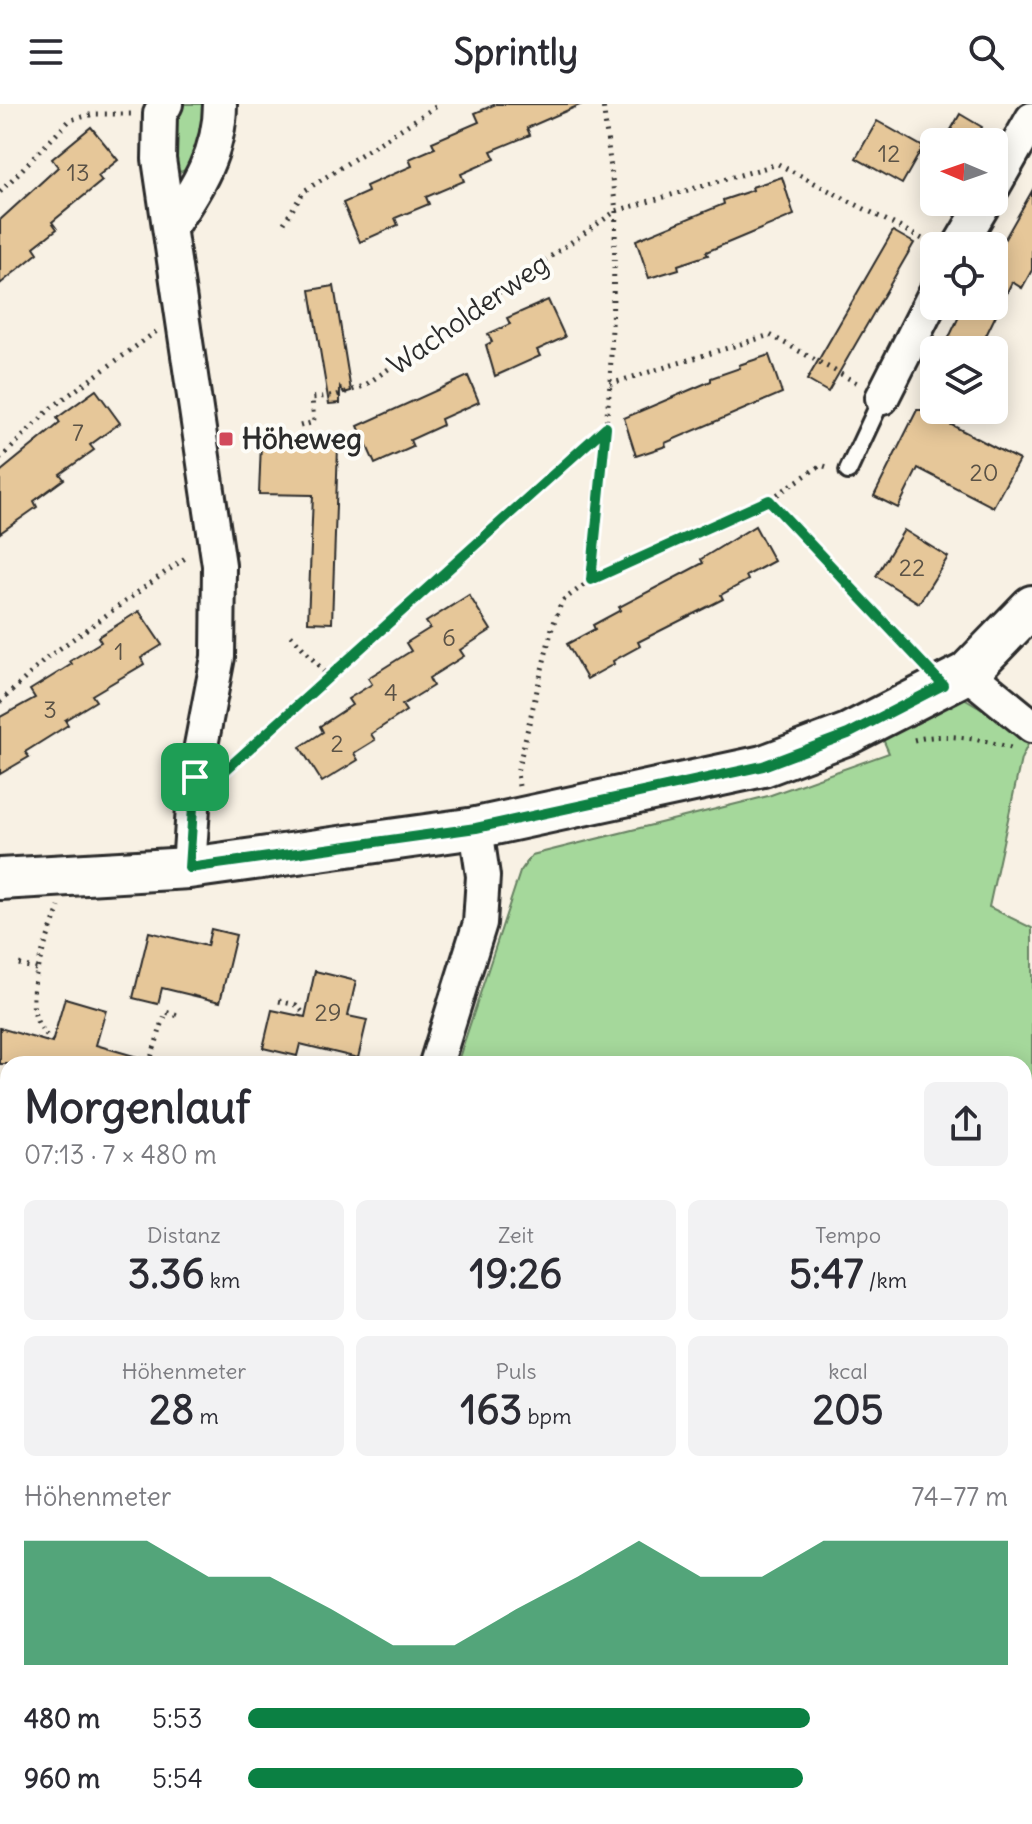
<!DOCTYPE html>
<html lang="de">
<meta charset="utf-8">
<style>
:root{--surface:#fff;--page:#f2f2f3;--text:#2b2b33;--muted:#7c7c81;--accent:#0b8043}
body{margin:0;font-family:Delius,sans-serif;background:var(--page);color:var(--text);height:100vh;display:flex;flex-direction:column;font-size:30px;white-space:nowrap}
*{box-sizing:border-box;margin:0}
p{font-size:26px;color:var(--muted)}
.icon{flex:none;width:44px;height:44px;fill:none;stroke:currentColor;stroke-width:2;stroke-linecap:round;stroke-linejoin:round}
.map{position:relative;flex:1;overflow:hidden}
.sheet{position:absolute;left:0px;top:952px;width:1032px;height:768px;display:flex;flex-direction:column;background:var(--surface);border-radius:24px 24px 0 0;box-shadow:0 4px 20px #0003}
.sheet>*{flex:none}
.needle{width:52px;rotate:272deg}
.fabs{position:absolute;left:920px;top:24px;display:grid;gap:16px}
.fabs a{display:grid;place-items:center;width:88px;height:88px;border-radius:12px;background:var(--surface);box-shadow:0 4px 20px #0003;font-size:40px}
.pin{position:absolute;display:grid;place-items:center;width:68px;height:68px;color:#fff;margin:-34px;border-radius:16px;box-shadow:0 4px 12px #0006}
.round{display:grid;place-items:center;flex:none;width:84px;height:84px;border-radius:12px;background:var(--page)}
.overview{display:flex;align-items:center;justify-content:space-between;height:136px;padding:0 24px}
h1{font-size:44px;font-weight:700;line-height:60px}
.stats{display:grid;grid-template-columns:repeat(3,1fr);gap:12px;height:136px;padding:8px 24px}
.stats div{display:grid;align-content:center;border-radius:12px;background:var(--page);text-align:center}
.stats b{font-size:40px;font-weight:700}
.stats small{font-size:22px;font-weight:400}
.stats p{font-size:22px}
.chart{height:224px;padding:16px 24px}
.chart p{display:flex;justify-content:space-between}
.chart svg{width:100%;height:144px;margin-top:8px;fill:var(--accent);opacity:.7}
ul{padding:0 24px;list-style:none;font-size:26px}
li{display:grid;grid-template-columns:128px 96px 1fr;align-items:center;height:60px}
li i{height:20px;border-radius:10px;background:var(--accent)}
header{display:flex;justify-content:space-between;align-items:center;height:104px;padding:0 24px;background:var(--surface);font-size:36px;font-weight:700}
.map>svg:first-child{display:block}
.green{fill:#a5d89b;stroke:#688263;stroke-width:2}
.building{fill:#e6c799;stroke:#2b2b2b;stroke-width:2}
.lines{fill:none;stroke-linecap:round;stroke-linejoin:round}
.service-casing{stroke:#2b2b2b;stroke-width:22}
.minor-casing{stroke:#2b2b2b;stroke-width:38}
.tertiary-casing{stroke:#2b2b2b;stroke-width:46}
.path{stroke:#2b2b2b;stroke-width:5;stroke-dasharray:2 6;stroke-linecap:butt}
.service{stroke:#fdfcf7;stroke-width:16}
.minor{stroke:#fdfcf7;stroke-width:32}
.tertiary{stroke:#fdfcf7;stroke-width:40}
.route-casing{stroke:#fff;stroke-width:16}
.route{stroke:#0b8043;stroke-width:10}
.poi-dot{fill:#d1495b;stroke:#fdfcf7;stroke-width:3}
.labels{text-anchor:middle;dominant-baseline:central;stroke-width:8;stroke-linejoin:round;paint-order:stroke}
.number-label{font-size:24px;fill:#5a5246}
.street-label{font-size:28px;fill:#2b2b2b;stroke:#fdfcf7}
.poi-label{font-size:28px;font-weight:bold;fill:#2b2b2b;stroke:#fdfcf7;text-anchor:start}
</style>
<header><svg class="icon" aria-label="menu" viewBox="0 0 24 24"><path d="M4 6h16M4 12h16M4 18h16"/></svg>Sprintly<svg class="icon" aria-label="search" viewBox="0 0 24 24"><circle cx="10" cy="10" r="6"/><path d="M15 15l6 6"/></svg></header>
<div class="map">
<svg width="1032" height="1720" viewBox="0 0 1032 1720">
<rect width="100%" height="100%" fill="#f8f1e4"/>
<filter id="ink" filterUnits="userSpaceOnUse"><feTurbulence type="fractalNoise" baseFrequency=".0125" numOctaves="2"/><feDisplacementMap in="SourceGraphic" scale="16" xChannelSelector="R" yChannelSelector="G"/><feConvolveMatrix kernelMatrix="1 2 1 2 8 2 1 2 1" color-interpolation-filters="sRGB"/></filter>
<g filter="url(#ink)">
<g class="green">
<polygon points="176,0 211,0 199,46 187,66 174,69"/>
<polygon points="964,594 1031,634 1021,655 989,803 1032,824 1032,1371 1024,1372 1024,960 457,960 520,768 532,751 768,692 889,649 882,633"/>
<polygon points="639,1712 987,1712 988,1716 975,1720 687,1720"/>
</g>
<g class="building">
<polygon points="496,0 582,0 527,24 530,31 491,47 495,55 461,70 464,77 426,93 429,100 395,114 398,121 360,138 343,99 368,88 366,82 412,62 409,55 435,44 432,38 479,18 475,9"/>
<polygon points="960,10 982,23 973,38 944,38"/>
<polygon points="877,17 923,43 902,80 856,54"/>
<polygon points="91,23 118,56 98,72 102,77 52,118 57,125 34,143 38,149 0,180 0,116 58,63 52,55"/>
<polygon points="782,73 794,111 706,148 708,151 678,161 679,165 649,174 636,136 724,100 723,96 753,86 752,83"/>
<polygon points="1032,87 1032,166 1022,184 1012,178 979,246 943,246 964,202 994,202 994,154"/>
<polygon points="893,127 914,139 828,288 807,276"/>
<polygon points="334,182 351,287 344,289 340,283 340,299 329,300 310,186"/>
<polygon points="548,196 565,233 537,246 540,252 495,272 486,241 492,238 488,230 510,220 507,214"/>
<polygon points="769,251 782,289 665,339 666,342 636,352 624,314 711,277 711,274 740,264 739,261"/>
<polygon points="468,272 479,298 441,315 443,321 410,336 413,343 375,360 358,322"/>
<polygon points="96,286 120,319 90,341 94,346 60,370 64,375 34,397 37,403 0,429 0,368 60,319 57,314"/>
<polygon points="917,306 947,306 942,316 1019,356 993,403 918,364 898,404 874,392"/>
<polygon points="261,339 338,342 332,519 308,518 313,391 259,390"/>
<polygon points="755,422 774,457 746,472 748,476 721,491 723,495 638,538 640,542 613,557 614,560 587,575 567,540 595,525 593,521 621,506 619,503 703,459 701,455"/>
<polygon points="904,426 948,453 919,499 876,472"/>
<polygon points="469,491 491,526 460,546 464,552 429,574 433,582 402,601 406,607 371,630 375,636 354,649 358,656 322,678 300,643 323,628 320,622 352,601 348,595 372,580 368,574 411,547 406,539 430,524 426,518"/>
<polygon points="139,507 162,541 141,554 144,560 92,591 96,597 65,616 68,621 25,648 29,653 0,670 0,613 35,594 30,586 72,560 70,557 101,538 98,533"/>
<polygon points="211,825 236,831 220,898 162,884 158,900 133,894 149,828 207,842"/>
<polygon points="315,867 356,877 348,912 367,916 358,954 300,940 297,952 263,944 272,906 305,913"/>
<polygon points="65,894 106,906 96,941 141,954 140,960 0,960 0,924 52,939"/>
</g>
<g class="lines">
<defs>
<polyline id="service" points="848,367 882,294"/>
<g id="minor">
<polyline points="166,0 160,10 159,55 219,461 218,553 195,673 189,764"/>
<polyline points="994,82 1032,15"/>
<path d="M 171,122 C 197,84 220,48 220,0"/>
<polyline points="959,142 985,98"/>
<polyline points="882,294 934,191"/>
<polyline points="967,569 1032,622"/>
<polyline points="436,960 480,819 483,772 476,724"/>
<polyline points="1024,1396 1032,1395"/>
<polyline points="1003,1712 1006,1720"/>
<polyline points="13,1720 16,1712"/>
<polyline points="406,1720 406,1712"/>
</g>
<polyline id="tertiary" points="0,775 189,764 476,724 763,662 848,630 967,569 1032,502"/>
</defs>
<use href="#service" class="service-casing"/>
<use href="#minor" class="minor-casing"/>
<use href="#tertiary" class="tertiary-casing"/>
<g class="path">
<polyline points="0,88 70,16 94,10 131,10"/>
<polyline points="284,119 304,87 440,0"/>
<polyline points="610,280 770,231 857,279"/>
<polyline points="300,322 314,318 312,294 337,291 364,282 616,107 778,60 932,140"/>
<polyline points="0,355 51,304 157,227"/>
<polyline points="769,396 919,556"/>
<polyline points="591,476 610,280 616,107 603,0"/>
<polyline points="291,531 328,572"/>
<polyline points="0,598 48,553 188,452"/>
<path d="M 914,636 C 945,628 981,635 1011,644"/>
<polyline points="228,663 606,323"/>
<polyline points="519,682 517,669 552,524 562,497 591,476 769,396 821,361 827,363"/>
<polyline points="19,860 39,866"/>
<polyline points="279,897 296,901 305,911"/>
<path d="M 53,937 C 11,906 46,843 59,803"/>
<polyline points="149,960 166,908 178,912"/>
<polyline points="5,1042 8,1039"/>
<polyline points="0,1374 8,1376"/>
<polyline points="4,1564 8,1563"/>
<polyline points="258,1712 357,1720"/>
<polyline points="577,1712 629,1720"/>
<polyline points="747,1712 755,1720"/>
</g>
<use href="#service" class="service"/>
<use href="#minor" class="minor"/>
<use href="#tertiary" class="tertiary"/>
</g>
</g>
<g class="lines" filter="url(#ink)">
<defs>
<polygon id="route" points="606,323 591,476 769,396 943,581 848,630 763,662 476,724 189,764 195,673 218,673"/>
</defs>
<use href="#route" class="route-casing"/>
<use href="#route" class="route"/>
</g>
<rect class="poi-dot" x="218" y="327" width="16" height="16" rx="4"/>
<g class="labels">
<g class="number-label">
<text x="889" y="49">12</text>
<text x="78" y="68">13</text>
<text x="78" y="328">7</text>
<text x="984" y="368">20</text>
<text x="912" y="463">22</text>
<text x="449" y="533">6</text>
<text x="119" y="547">1</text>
<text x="391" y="588">4</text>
<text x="50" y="605">3</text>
<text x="337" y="639">2</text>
<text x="328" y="908">29</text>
</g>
<g class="street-label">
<text transform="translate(468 210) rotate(-35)">Wacholderweg</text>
</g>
<g class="poi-label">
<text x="242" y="335">Höheweg</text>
</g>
</g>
</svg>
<div class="fabs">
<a><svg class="needle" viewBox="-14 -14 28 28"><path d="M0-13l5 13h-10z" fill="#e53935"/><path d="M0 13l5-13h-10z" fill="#7c7c81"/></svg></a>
<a><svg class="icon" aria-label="locate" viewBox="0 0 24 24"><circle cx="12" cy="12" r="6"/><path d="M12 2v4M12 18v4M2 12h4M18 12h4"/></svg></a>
<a><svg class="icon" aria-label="layers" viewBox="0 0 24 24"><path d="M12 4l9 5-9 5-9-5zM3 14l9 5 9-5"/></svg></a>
</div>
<div class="pin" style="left:195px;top:673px;background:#1e9e55"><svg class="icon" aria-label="arrive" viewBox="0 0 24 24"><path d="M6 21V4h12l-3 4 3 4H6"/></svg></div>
<section class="sheet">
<div class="overview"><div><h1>Morgenlauf</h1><p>07:13 · 7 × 480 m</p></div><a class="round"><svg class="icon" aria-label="share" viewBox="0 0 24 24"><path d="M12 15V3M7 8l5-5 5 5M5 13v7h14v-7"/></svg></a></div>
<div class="stats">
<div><p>Distanz</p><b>3.36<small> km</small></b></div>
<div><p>Zeit</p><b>19:26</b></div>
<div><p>Tempo</p><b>5:47<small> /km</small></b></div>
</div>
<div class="stats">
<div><p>Höhenmeter</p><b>28<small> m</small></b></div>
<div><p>Puls</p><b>163<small> bpm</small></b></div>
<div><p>kcal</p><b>205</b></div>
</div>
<div class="chart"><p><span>Höhenmeter</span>74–77 m</p>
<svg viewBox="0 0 160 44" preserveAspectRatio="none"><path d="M0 44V6L10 6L20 6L30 17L40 17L50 27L60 38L70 38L80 27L90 17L100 6L110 17L120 17L130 6L140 6L150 6L160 6V44z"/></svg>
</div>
<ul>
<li><b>480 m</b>5:53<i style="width:74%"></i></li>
<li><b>960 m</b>5:54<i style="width:73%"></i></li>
</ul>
</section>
</div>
